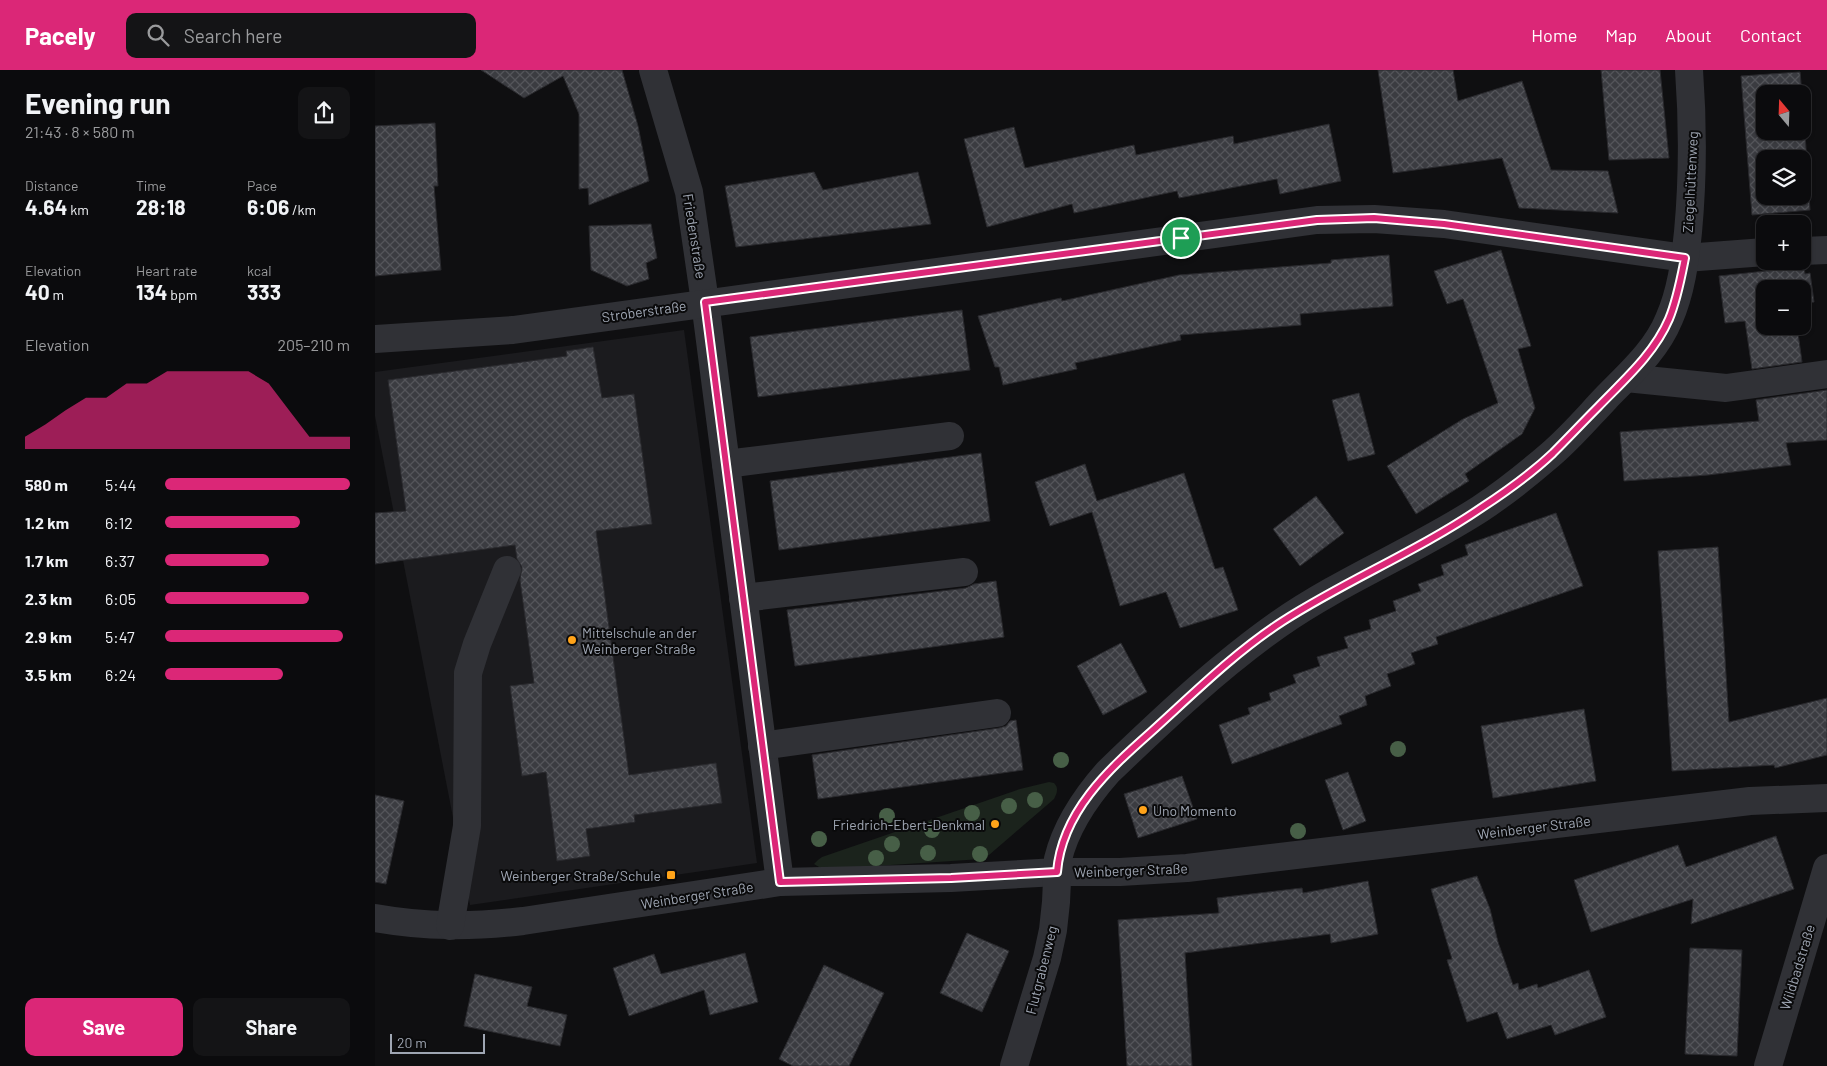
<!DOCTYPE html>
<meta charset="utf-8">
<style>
:root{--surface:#0b0b0d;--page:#141416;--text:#f1f3f6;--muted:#9a9b9d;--line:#2b2b2e;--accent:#db2777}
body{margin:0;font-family:Barlow,sans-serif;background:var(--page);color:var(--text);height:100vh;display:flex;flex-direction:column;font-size:19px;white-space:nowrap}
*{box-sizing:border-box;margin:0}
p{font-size:16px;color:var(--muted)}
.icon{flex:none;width:28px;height:28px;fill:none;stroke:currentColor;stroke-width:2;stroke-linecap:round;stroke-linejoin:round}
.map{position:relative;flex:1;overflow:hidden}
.side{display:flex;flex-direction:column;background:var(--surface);width:375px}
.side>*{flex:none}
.needle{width:32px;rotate:341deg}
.buttons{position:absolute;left:1381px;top:15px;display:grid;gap:10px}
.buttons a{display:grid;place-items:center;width:55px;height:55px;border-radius:10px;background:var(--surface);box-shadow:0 1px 4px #0004,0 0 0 1px var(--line);font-size:25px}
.scale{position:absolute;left:15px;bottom:12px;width:95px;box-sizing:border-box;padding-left:5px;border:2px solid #9fa6b3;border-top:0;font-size:14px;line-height:18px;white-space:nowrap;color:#9fa6b3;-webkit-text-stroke:4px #0a0a0b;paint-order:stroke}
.pin{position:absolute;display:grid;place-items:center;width:42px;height:42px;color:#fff;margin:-21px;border:2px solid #fff;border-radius:50%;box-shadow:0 1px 5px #0007}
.round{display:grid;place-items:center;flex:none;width:52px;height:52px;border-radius:10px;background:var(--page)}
.head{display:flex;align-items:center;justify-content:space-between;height:85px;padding:0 25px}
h1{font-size:28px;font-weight:700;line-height:38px}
.figures{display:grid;grid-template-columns:repeat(3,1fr);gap:8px;height:85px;padding:5px 25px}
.figures div{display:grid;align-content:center}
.figures b{font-size:21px;font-weight:700}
.figures small{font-size:14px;font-weight:400}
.figures p{font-size:14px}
.chart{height:140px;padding:10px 25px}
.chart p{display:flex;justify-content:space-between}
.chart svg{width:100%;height:90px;margin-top:5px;fill:var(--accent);opacity:.7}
.action{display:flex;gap:10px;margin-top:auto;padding:10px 25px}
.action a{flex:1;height:58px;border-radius:10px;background:var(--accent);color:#fff;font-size:20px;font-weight:700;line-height:58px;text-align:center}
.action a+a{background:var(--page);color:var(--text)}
ul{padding:0 25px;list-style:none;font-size:16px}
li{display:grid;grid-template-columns:80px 60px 1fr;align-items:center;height:38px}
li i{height:12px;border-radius:6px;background:var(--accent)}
header{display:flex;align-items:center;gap:30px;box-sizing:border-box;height:70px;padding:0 25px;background:var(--accent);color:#fff}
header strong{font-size:24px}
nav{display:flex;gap:28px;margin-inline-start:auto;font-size:18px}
.search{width:350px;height:45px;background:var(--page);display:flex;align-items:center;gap:12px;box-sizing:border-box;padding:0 18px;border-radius:10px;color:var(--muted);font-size:19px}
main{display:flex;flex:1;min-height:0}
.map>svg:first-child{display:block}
.built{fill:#1b1b1e}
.green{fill:#1b231c}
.building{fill:url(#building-cross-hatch);stroke:#29292d;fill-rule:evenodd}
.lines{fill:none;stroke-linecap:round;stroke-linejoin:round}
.minor{stroke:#303136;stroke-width:28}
.tree{fill:#475f47}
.route-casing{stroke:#fff;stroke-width:10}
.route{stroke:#db2777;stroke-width:6}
.poi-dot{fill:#ffa319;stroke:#0a0a0b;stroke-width:2}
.labels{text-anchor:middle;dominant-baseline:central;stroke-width:4;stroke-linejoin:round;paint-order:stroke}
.street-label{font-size:14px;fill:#9fa6b3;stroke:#0a0a0b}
.poi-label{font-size:14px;fill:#9fa6b3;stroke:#0a0a0b;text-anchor:start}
</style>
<header>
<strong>Pacely</strong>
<div class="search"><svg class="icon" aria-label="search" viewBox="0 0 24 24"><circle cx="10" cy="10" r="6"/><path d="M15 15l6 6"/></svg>Search here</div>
<nav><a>Home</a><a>Map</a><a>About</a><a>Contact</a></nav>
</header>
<main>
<section class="side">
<div class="head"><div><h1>Evening run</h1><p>21:43 · 8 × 580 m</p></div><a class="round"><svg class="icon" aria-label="share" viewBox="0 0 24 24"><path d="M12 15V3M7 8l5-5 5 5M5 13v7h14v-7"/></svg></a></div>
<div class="figures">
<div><p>Distance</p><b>4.64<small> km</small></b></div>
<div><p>Time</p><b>28:18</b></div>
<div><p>Pace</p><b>6:06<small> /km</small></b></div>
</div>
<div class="figures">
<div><p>Elevation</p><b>40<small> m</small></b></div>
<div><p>Heart rate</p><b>134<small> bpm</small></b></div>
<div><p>kcal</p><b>333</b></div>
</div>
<div class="chart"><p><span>Elevation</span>205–210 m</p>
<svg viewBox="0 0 160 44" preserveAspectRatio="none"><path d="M0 44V38L10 32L20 25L30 19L40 19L50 12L60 12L70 6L80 6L90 6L100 6L110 6L120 12L130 25L140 38L150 38L160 38V44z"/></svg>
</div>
<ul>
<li><b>580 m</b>5:44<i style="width:100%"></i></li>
<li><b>1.2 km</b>6:12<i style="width:73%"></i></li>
<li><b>1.7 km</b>6:37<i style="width:56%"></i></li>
<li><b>2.3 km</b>6:05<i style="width:78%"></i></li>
<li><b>2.9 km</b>5:47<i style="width:96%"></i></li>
<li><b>3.5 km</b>6:24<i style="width:64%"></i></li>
</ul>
<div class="action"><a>Save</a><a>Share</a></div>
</section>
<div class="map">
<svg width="1452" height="996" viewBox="0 0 1452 996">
<defs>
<pattern id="building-cross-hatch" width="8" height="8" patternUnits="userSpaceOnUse" patternTransform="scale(1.25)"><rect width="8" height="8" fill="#3b3c41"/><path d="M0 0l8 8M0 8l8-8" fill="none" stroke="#54555a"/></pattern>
</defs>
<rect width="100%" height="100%" fill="#0f0f11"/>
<polygon class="built" points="309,260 382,793 95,835 0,346 0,302"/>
<path class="green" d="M 674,712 L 679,713 C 684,718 682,723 679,729 L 614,785 L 607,789 L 455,799 L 444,797 L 439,794 L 443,790 L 447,787 L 645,719 Z"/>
<g class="building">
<polygon points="106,0 247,0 263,56 274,111 214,135 213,118 204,119 204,44 188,6 149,28"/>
<polygon points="1003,0 1078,0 1083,31 1147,11 1176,100 1233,101 1243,143 1144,138 1127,88 1018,103"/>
<polygon points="1226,0 1285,0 1294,88 1234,90"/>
<path d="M 1425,2 L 1427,24 L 1390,24 L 1390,61 L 1428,61 L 1428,33 L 1435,140 L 1377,145 L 1366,6 ZM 1390,89 L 1428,89 L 1428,126 L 1390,126 Z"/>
<polygon points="60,53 63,116 59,116 66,200 0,206 0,56"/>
<polygon points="954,54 966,111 905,124 902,109 804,128 802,121 699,143 697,134 612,157 589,69 639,57 650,98 759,75 761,85 858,66 859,74"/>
<polygon points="439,102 448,120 543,102 556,154 361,177 350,116"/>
<polygon points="276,154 282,188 271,193 274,209 252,216 216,200 214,156"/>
<polygon points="1126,180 1156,276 1143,279 1160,338 1147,364 1090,404 1094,411 1041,444 1012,396 1088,349 1123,333 1088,229 1072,234 1059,201"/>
<polygon points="1014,185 1018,236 925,244 926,255 805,265 806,270 700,293 702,299 628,315 624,297 620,297 603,246 686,228 687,231 804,205 956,193 956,190"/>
<polygon points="1429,197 1430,204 1435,203 1439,232 1428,233 1428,219 1390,219 1390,256 1422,256 1427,292 1377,299 1370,251 1350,253 1344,206"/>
<polygon points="587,240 595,300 383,327 375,267"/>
<polygon points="218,277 227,328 259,324 277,454 221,461 254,705 341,693 347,733 259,745 260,752 211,759 215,786 182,791 171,702 147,706 135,616 159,613 145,510 147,497 142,489 140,475 0,494 0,443 31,441 13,310 192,286 191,281"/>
<polygon points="1452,320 1452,370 1411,373 1416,395 1333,405 1249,411 1245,362 1384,351 1381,330"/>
<polygon points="984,323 1000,384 973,391 957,330"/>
<polygon points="606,383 615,451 404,480 395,411"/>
<polygon points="710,394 722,431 809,403 840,499 848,497 863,540 805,558 791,522 745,536 717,442 675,456 660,412"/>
<polygon points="941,426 969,463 925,496 898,459"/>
<polygon points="1181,443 1208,516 1061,567 1063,574 1036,583 1040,594 1012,604 1016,616 990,626 992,635 964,646 967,654 857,694 844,655 875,644 873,638 896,630 894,623 921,613 918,605 945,596 942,587 973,578 969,567 996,559 994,550 1021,541 1018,531 1046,521 1043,514 1069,505 1066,495 1093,485 1090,475"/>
<polygon points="1343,477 1354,652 1452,628 1452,685 1400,698 1399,695 1297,701 1283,481"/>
<polygon points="621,511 629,567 420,596 412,540 591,518 599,514"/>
<polygon points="746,573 772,622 728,645 702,596"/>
<polygon points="1209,639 1221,711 1118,728 1106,656"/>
<polygon points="641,650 648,700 443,729 437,685 624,658 631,656 635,651"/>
<polygon points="973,702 991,751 968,760 950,710"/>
<polygon points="807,706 822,749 763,768 749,724"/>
<polygon points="0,725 29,731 11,814 0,812"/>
<polygon points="1401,766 1419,819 1316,854 1318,829 1216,862 1199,810 1303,775 1311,797"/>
<polygon points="1102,806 1115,839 1123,872 1138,915 1143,913 1144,920 1162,914 1163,918 1214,900 1231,947 1180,965 1176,955 1132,969 1122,942 1092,952 1072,890 1077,889 1056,819"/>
<polygon points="993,811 1003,864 956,873 955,864 810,883 817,996 752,996 743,850 844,843 842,828 927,818 928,823"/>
<polygon points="592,863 634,881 607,942 565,923"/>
<polygon points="1315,878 1367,880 1362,986 1310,984"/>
<polygon points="370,883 383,932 335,945 329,920 254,946 238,898 279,884 286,904"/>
<polygon points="449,895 509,923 474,996 418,996 404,989"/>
<polygon points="100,904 157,917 152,936 192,945 185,976 89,956"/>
</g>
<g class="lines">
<g class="minor">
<polyline points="278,0 314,122 330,232 405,812"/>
<polyline points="1428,181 1452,180"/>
<polyline points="0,269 138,260 942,150 999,149 1069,154 1310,188 1390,182"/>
<polyline points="1251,308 1351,318 1452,304"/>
<polyline points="351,394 575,366"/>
<polyline points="368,528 589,502"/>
<polyline points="387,676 622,643"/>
<path d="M 0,848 C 51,857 96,857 148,851 L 405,812 L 576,808 L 682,802 L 745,802 L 812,798 L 1375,731 L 1452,728"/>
<polyline points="75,856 92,756 93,603 102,574 132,500"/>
<path d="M 639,996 L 672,888 L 678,860 L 681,832 L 683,789 C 691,756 710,728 733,702 C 786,651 843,597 904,554 C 967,510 1040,481 1105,439 C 1129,423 1153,404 1175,385 C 1195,368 1212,348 1230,329 C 1254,304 1281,281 1294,249 C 1306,222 1310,191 1313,162 C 1318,108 1318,54 1314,0"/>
<polyline points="1393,996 1452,798"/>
</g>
</g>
<g class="tree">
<circle cx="1023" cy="679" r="8"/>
<circle cx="686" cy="690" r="8"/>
<circle cx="660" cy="730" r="8"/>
<circle cx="634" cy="736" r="8"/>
<circle cx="597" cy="743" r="8"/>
<circle cx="512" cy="746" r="8"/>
<circle cx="557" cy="760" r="8"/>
<circle cx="923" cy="761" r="8"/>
<circle cx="444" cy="769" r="8"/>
<circle cx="517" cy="774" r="8"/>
<circle cx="553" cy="783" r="8"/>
<circle cx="605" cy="784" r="8"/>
<circle cx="501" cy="788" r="8"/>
</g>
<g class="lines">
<defs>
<path id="route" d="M 999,148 L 1069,154 L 1310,188 C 1306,208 1302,230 1294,249 C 1279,284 1249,310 1223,337 C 1208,352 1193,368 1178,383 C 1158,402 1129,423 1106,438 C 1043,481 972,510 908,551 C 860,582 818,624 776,662 C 733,700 687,742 682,802 L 576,808 L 405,812 L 330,232 L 942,150 Z"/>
</defs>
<use href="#route" class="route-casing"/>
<use href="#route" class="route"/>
</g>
<g class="poi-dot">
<circle cx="197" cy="570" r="5"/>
<circle cx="768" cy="740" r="5"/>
<circle cx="620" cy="754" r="5"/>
<rect x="291" y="800" width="10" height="10" rx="2.5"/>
</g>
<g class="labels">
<g class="street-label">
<text transform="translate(1315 112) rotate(-87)">Ziegelhüttenweg</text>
<text transform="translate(320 166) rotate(81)">Friedenstraße</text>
<text transform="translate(269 241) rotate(-8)">Stroberstraße</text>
<text transform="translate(1159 757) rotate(-7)">Weinberger Straße</text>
<text transform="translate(756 800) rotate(-2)">Weinberger Straße</text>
<text transform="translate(322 825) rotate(-9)">Weinberger Straße</text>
<text transform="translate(1422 897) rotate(-73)">Wildbadstraße</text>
<text transform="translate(666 900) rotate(-76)">Flutgrabenweg</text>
</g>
<g class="poi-label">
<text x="207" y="562">Mittelschule an der<tspan x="207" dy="16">Weinberger Straße</tspan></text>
<text x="778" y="740">Uno Momento</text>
<text x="610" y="754" text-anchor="end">Friedrich-Ebert-Denkmal</text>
<text x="286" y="805" text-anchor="end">Weinberger Straße/Schule</text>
</g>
</g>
</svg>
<div class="buttons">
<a><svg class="needle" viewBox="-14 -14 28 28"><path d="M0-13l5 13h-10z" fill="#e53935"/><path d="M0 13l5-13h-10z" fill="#9a9b9d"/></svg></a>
<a><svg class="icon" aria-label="layers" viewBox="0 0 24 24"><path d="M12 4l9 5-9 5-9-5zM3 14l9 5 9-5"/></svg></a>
<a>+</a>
<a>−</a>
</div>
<div class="scale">20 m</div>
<div class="pin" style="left:806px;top:168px;background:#1e9e55"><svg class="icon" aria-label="arrive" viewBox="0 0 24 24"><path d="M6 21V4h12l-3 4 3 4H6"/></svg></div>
</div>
</main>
